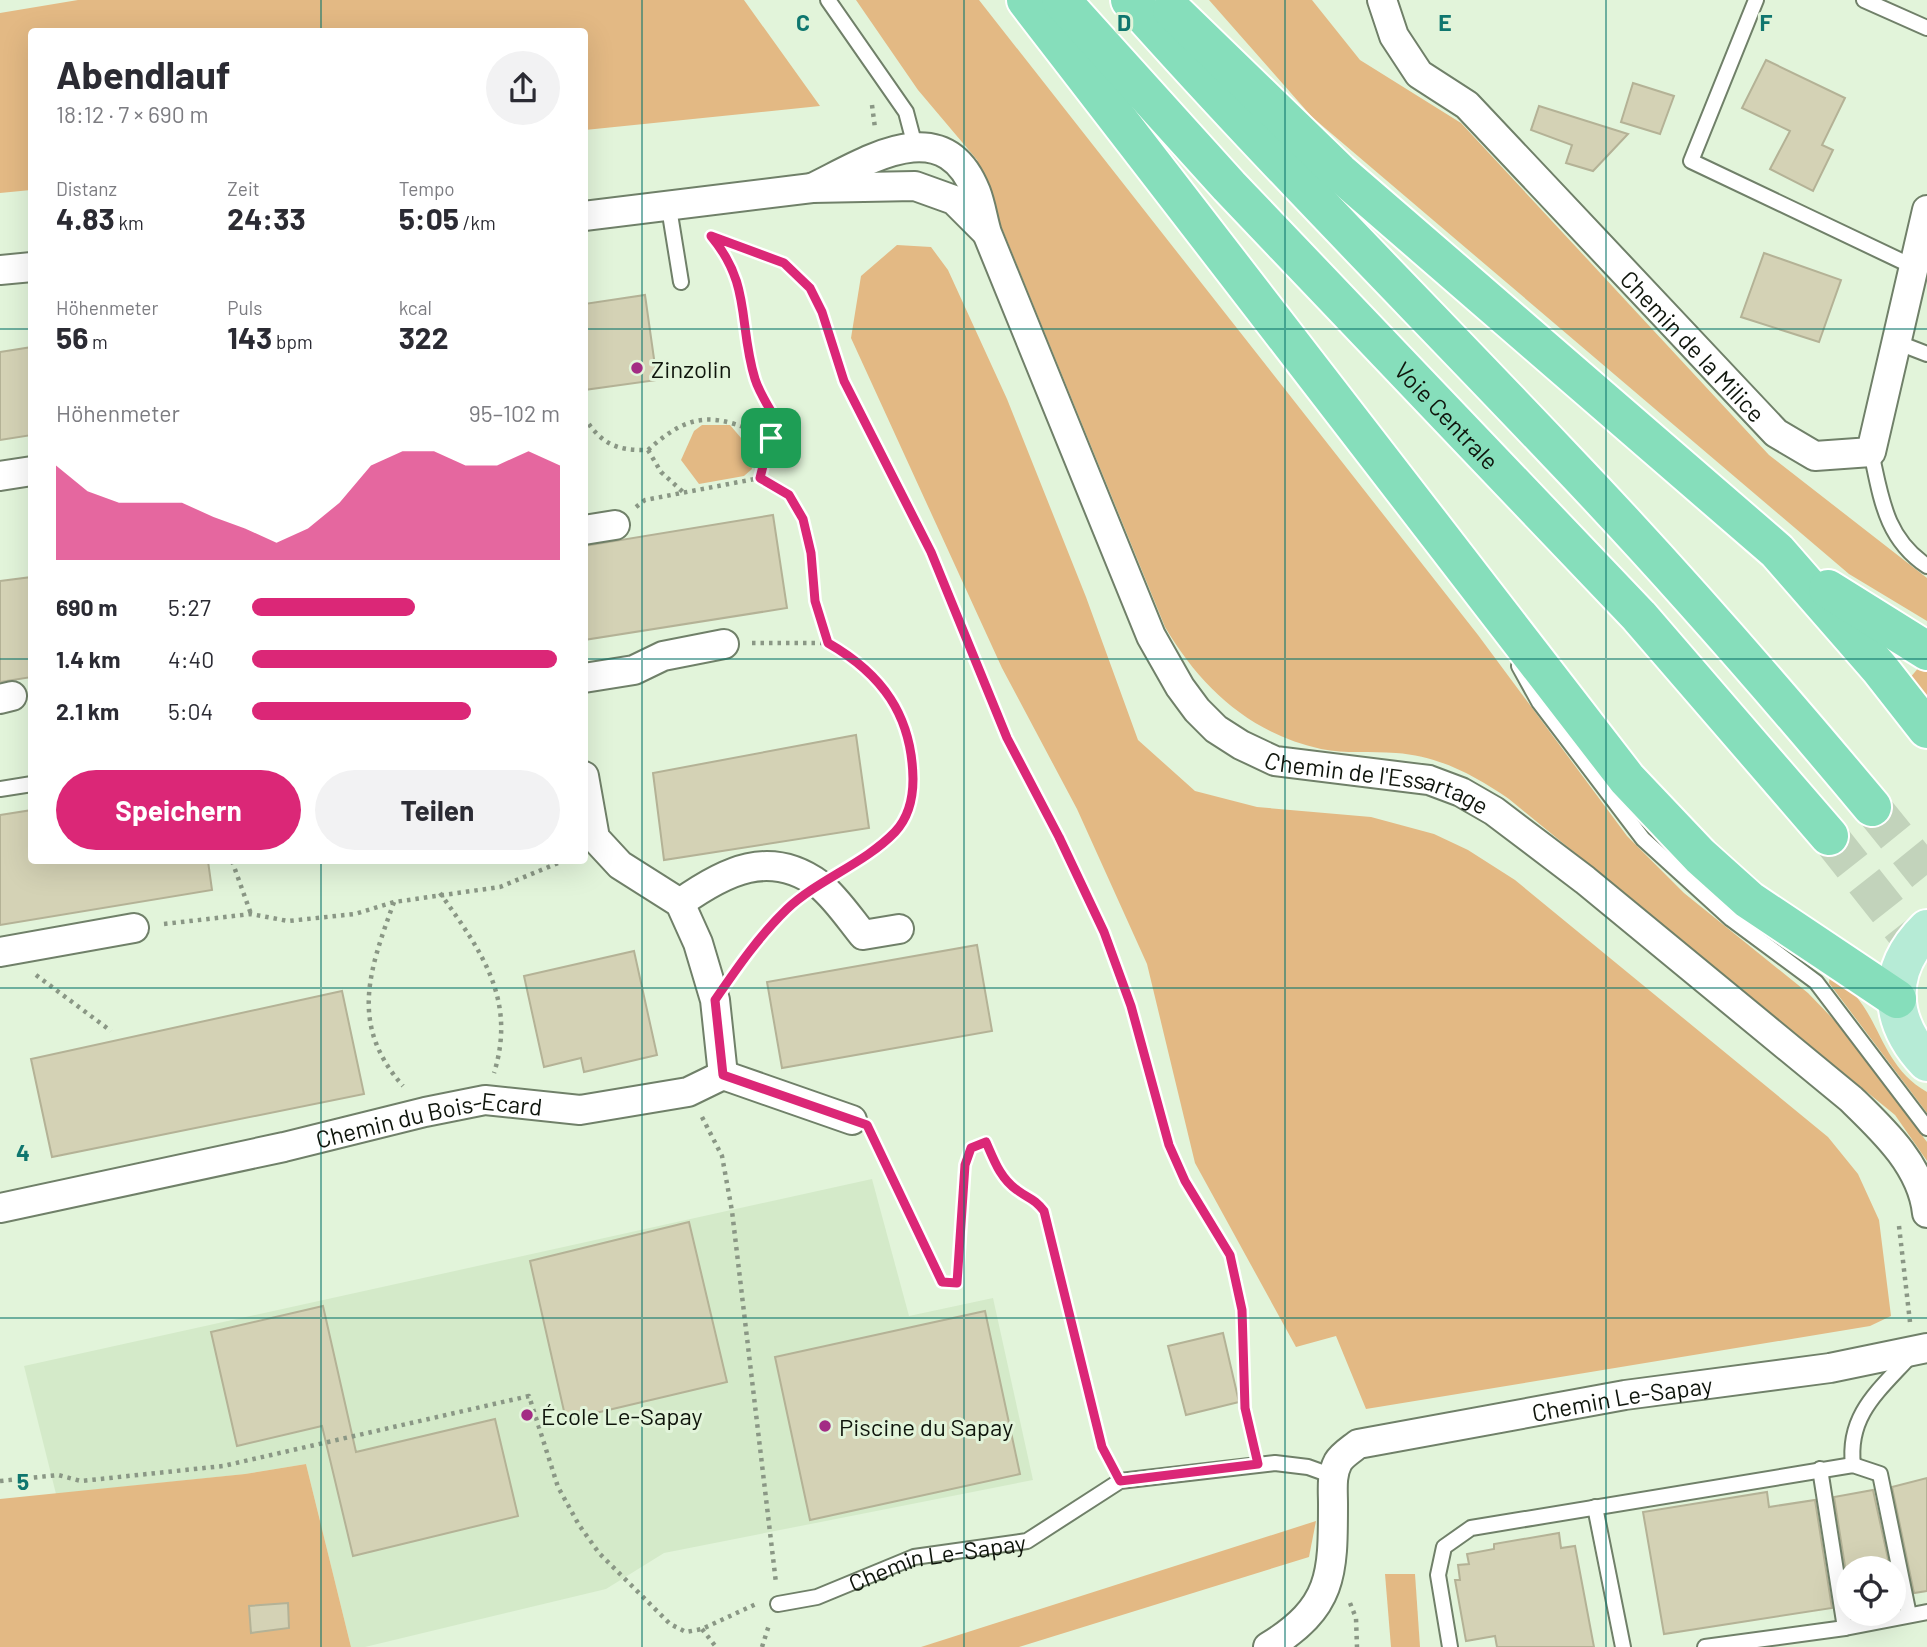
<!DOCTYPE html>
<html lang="de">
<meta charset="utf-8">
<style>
:root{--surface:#fff;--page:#f2f2f3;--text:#2b2b33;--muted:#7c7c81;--accent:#db2777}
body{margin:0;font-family:Barlow,sans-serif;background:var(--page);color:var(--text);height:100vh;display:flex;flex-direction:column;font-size:26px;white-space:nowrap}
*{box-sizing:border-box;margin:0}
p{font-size:23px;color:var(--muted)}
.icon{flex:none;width:38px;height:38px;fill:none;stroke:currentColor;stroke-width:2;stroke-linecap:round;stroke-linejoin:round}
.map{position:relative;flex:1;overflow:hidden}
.details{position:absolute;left:28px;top:28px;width:560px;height:836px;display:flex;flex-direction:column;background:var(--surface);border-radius:7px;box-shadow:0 7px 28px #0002}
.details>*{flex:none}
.buttons{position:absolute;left:1836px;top:1556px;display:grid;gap:14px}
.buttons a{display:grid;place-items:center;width:70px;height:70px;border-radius:50%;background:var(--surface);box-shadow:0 7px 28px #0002;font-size:35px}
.pin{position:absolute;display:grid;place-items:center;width:60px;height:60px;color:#fff;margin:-30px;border-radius:14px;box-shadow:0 4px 10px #0006}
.round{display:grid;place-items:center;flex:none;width:74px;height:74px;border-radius:37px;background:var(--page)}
.overview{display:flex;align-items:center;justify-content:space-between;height:119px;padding:0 28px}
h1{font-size:38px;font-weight:700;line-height:52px}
.stats{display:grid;grid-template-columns:repeat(3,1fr);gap:10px;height:119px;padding:7px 28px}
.stats div{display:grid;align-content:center}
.stats b{font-size:30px;font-weight:700}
.stats small{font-size:19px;font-weight:400}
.stats p{font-size:19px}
.chart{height:196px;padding:14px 28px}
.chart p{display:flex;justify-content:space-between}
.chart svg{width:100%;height:126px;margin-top:7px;fill:var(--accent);opacity:.7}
.primary-button{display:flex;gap:14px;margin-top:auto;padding:14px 28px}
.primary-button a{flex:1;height:80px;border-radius:42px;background:var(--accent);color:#fff;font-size:28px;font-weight:700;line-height:80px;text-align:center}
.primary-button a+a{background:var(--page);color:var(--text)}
ul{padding:0 28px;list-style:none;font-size:23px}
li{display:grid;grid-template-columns:112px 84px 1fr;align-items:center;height:52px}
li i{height:18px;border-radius:9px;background:var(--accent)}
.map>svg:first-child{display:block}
.built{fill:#d4eac9}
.green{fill:#e3b984}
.building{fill:#d4d2b5;stroke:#b4b296;stroke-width:2}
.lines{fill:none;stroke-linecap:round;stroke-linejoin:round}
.highway-tunnel{stroke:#c2d3bb;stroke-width:38;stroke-dasharray:38 19;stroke-linecap:butt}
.lane-casing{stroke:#708069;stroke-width:18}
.street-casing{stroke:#708069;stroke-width:32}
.primary-casing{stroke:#fff;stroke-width:42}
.highway-casing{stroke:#fff;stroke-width:42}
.path{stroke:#8a9785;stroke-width:4.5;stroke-dasharray:3.5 5;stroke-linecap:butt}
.lane{stroke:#fff;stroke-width:14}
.street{stroke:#fff;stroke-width:28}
.primary{stroke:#b6ebd6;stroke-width:38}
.highway{stroke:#86debb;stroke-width:38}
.route-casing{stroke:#fff;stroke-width:14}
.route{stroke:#db2777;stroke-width:9}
.grid{fill:none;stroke:#0f766e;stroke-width:2;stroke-opacity:0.55}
.poi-dot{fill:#a32c84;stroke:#e2f4da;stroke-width:2.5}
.labels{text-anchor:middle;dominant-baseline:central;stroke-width:6;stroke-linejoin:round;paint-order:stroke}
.street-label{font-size:24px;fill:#0f150c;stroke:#e2f4da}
.poi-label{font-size:24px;fill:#0f150c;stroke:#e2f4da;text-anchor:start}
.grid-label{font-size:23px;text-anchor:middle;font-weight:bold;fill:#0f766e;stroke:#e2f4da;stroke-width:6;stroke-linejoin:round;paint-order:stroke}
</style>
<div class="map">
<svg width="1927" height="1647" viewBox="0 0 1927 1647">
<rect width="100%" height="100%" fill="#e2f4da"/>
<polygon class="built" points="872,1179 909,1316 993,1298 1033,1480 664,1553 606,1589 365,1647 351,1647 306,1464 245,1474 56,1494 24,1366"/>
<g class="green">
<polygon points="78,0 744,0 820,106 585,130 584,32 32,32 31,190 0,193 0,13"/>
<path d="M 856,0 L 979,0 L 1478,635 L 1627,836 L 1684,893 L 1808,993 L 1836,1022 L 1927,1142 L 1927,1161 L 1895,1115 L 1509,799 C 1474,775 1439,756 1396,753 C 1370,751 1346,754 1321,749 C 1250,733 1201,688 1165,627 L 979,172 L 965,153 L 978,161 L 918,90 Z"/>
<polygon points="1209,0 1312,0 1360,60 1461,123 1769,455 1927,578 1927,621 1849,574 1312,117"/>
<polygon points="897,245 931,247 948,270 1007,399 1086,597 1138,740 1195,791 1257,807 1371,817 1434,834 1468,850 1515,880 1828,1137 1858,1174 1879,1220 1891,1316 1870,1326 1366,1409 1336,1336 1296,1347 1195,1163 1147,964 1077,809 1002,668 851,338 861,276"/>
<polygon points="702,425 730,425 747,445 752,469 744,476 699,484 681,460 694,431"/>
<polygon points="1920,666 1927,669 1927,702 1909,679"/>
<path d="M 1830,976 C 1882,1002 1874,1062 1927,1092 L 1927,1113 L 1829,983 Z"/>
<polygon points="306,1464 351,1647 0,1647 0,1499 245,1474"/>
<polygon points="1316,1521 1309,1557 1019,1647 921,1647"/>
<polygon points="1385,1574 1415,1574 1420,1647 1391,1647"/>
</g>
<g class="building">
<polygon points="1766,60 1845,98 1822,145 1833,150 1813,191 1770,169 1790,131 1742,108"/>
<polygon points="1633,83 1674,96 1660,134 1621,122"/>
<polygon points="1539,106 1628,134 1593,171 1566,163 1572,145 1531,130"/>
<polygon points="1764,253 1841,280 1819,342 1741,317"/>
<polygon points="645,295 657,380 584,390 584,304"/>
<polygon points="32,347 32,435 0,440 0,352"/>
<polygon points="773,515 787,608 584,640 584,546"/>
<polygon points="32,577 32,677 0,682 0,581"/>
<polygon points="856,735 869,828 664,860 653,773"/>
<polygon points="32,810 32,861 208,861 212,890 0,925 0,815"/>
<polygon points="977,945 992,1031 782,1068 767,982"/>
<polygon points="634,951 657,1055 584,1072 581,1058 544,1067 524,976"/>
<polygon points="342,991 364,1094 52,1157 31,1059"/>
<polygon points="689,1222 727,1382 566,1420 530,1261"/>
<polygon points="323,1306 356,1452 495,1419 518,1516 353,1556 322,1426 237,1446 211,1332"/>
<polygon points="985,1311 1020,1474 810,1520 775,1357"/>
<polygon points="1223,1333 1239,1402 1186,1415 1168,1346"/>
<polygon points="1927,1478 1927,1591 1914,1593 1892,1487"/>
<polygon points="1873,1490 1890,1568 1848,1568 1848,1585 1834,1497"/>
<polygon points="1767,1492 1769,1507 1815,1500 1832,1608 1664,1634 1643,1512"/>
<polygon points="1559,1533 1561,1548 1575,1546 1594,1647 1497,1647 1495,1636 1466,1641 1455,1580 1460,1580 1458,1565 1469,1564 1467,1554 1494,1549 1494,1544"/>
<polygon points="288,1603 289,1628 251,1633 249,1606"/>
</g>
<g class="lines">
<g class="highway-tunnel">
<polyline points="1872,807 1927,875"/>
<polyline points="1829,836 1927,960"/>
</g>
<defs>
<g id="lane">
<polyline points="828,0 906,112 915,146"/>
<polyline points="1756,0 1691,161 1914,267"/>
<polyline points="1864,0 1927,28"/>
<polyline points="669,208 681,282"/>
<polyline points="1896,342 1927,354"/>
<path d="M 1871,452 C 1881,497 1885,538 1927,566"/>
<polyline points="1519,666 1539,702 1643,839 1731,919 1816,982 1927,1128"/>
<polyline points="0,789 32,784"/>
<path d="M 1853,1465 C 1847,1414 1880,1390 1912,1354"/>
<polyline points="1820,1469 1845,1628"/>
<polyline points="1595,1507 1623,1647"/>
<path id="s1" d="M 778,1604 L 817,1597 L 914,1557 L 1027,1541 L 1120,1481 L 1275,1463 L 1308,1467 L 1333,1476"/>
<polyline points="1450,1647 1438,1575 1444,1547 1471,1528 1853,1465 1880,1474 1909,1615"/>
<polyline points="1705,1647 1845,1628 1927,1612"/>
</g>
<g id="street">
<path id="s2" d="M 1382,0 L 1394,36 L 1419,74 L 1467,105 L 1776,433 L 1815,456 L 1871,452 L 1927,210"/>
<path id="s3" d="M 812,188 C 866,162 943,109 976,192 C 981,205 983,220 987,233 L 1151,636 L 1180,687 L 1197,710 L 1216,729 L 1241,745 L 1275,761 L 1429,780 L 1461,792 L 1494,811 L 1585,880 L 1851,1099 C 1883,1130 1922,1166 1927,1213"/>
<polyline points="584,216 812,188 915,186 954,200 985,231"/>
<polyline points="0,270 32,267"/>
<polyline points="0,476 32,471"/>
<polyline points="584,530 615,525"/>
<polyline points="584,678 634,670 663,656 724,644"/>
<polyline points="0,699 12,696"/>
<polyline points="584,776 595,838 620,865 680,903 698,943 715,1000 723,1075"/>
<path d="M 680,903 C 725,871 770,848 820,885 C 836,898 850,919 863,935 L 899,929"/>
<polyline points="0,952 134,928"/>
<path id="s4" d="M 0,1208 L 284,1147 L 425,1112 L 485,1100 L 580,1110 L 688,1092 L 723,1075 L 852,1120"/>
<path id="s5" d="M 1268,1647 C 1333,1607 1333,1575 1333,1504 C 1333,1490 1331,1475 1338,1462 C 1342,1455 1352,1449 1358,1444 L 1625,1395 L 1830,1368 L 1927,1348"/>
</g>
<path id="primary" d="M 1927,929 C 1885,970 1888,1021 1927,1062"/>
<g id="highway">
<polyline points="1026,0 1627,779 1700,856 1749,900 1897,999"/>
<path id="s6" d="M 1061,0 L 1229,186 L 1639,616 L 1829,836"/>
<path d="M 1130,0 C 1268,155 1415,302 1558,453 C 1667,567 1771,686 1872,807"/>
<polyline points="1172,10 1339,172 1777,551 1880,669 1927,729"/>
<polyline points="1828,589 1927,651"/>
</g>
</defs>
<use href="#lane" class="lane-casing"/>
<use href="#street" class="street-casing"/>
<use href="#primary" class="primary-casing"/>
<use href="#highway" class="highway-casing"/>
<g class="path">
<polyline points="872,105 875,128"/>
<polyline points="711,236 784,263 810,288 822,312 844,381 931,552 1007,738 1104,932 1131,1006 1169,1145 1185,1181 1230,1255 1242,1310 1245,1408 1253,1442"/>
<path d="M 712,238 C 750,283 739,327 755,379 C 759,393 768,406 775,418 L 760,478 L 788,495 L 803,519 L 811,553 L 815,601 L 828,643 C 877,671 913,715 913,774 C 913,782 915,794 913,801 C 905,833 872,852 847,868"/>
<path d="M 584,417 C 601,444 617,451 648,450 C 694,408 717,415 771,438"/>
<polyline points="648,450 661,472 683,492"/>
<polyline points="636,507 645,500 760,478"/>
<polyline points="752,643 828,643"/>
<polyline points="232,861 251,914"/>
<path d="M 440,893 C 481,951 517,999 494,1073"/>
<path d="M 394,902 C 369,971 349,1025 403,1086"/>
<polyline points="164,924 251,914 288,921 355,914 394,902 500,887 563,861"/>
<polyline points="736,968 793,905"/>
<polyline points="36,975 111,1031"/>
<polyline points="702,1117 722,1156 732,1211 776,1583"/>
<path d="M 876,1137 L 942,1282 L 957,1283 L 965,1165 L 971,1148 L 986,1142 C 994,1160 1000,1178 1017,1190 C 1029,1199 1034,1199 1044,1211 L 1103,1447 L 1110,1461"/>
<polyline points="1899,1226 1910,1322"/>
<polyline points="0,1481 58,1475 81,1481 223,1466 529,1396 558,1487 579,1525 599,1553 670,1624 686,1632 702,1629 756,1604"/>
<polyline points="1350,1603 1356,1618 1357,1647"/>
<polyline points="702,1629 716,1647"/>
<polyline points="762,1647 769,1625"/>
</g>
<use href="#lane" class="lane"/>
<use href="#street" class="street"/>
<use href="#primary" class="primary"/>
<use href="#highway" class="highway"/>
</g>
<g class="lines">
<defs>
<path id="route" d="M 711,236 L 784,263 L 810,288 L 822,312 L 844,381 L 931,552 L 1007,738 L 1059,837 L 1104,932 L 1131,1006 L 1169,1145 L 1185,1181 L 1230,1255 L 1242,1310 L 1245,1408 L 1258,1464 L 1120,1481 L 1102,1447 L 1044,1211 C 1034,1198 1029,1199 1017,1190 C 1000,1178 994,1160 986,1142 L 971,1148 L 965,1165 L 957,1283 L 942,1282 L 867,1125 L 723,1075 L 715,1000 C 737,968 759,936 787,909 C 819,879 864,864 895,832 C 909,817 913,799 913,779 C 912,715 882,674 828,643 L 815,601 L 811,553 L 803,519 L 789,495 L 760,478 L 775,418 C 768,406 759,392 755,379 C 738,324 752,285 711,236 Z"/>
</defs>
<use href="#route" class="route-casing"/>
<use href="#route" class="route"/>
</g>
<path class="grid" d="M 321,0 L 321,32M 642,0 L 642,1647M 964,0 L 964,1647M 1285,0 L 1285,1647M 1606,0 L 1606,1647M 0,329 L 32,329M 584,329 L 1927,329M 0,659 L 32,659M 584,659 L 1927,659M 321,861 L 321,1647M 0,988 L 1927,988M 0,1318 L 1927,1318"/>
<g class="poi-dot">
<circle cx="637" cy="368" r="7"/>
<circle cx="527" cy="1415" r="7"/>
<circle cx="825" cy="1426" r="7"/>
</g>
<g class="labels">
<g class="street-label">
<text stroke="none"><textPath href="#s2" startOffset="471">Chemin de la Milice</textPath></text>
<text stroke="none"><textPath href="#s6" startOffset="567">Voie Centrale</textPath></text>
<text stroke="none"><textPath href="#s3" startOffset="957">Chemin de l'Essartage</textPath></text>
<text stroke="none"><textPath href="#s4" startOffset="439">Chemin du Bois-Ecard</textPath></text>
<text stroke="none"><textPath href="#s5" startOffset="506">Chemin Le-Sapay</textPath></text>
<text stroke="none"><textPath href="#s1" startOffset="166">Chemin Le-Sapay</textPath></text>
</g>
<g class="poi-label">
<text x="651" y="368">Zinzolin</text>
<text x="541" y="1415">École Le-Sapay</text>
<text x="839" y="1426">Piscine du Sapay</text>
</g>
</g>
<g class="grid-label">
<text x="803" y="31">C</text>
<text x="1124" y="31">D</text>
<text x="1445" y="31">E</text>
<text x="1766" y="31">F</text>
<text x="23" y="1161">4</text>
<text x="23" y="1490">5</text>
</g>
</svg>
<div class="buttons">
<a><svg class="icon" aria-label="locate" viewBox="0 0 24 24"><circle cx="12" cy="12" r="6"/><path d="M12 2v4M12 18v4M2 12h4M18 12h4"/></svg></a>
</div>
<div class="pin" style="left:771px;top:438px;background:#1e9e55"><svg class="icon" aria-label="arrive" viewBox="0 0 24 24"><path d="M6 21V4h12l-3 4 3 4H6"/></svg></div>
<section class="details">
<div class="overview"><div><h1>Abendlauf</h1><p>18:12 · 7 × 690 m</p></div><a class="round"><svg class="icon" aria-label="share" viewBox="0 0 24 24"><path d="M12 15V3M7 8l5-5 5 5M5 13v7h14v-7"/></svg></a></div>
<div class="stats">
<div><p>Distanz</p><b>4.83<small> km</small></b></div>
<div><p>Zeit</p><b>24:33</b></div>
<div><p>Tempo</p><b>5:05<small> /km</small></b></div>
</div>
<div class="stats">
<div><p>Höhenmeter</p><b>56<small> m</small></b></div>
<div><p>Puls</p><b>143<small> bpm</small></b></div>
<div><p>kcal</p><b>322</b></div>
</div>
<div class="chart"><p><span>Höhenmeter</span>95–102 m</p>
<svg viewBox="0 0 160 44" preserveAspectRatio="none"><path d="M0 44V11L10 20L20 24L30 24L40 24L50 29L60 33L70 38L80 33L90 24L100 11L110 6L120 6L130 11L140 11L150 6L160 11V44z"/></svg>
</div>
<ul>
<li><b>690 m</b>5:27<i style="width:53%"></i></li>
<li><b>1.4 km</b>4:40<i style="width:99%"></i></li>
<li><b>2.1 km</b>5:04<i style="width:71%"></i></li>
</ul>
<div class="primary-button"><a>Speichern</a><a>Teilen</a></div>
</section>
</div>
